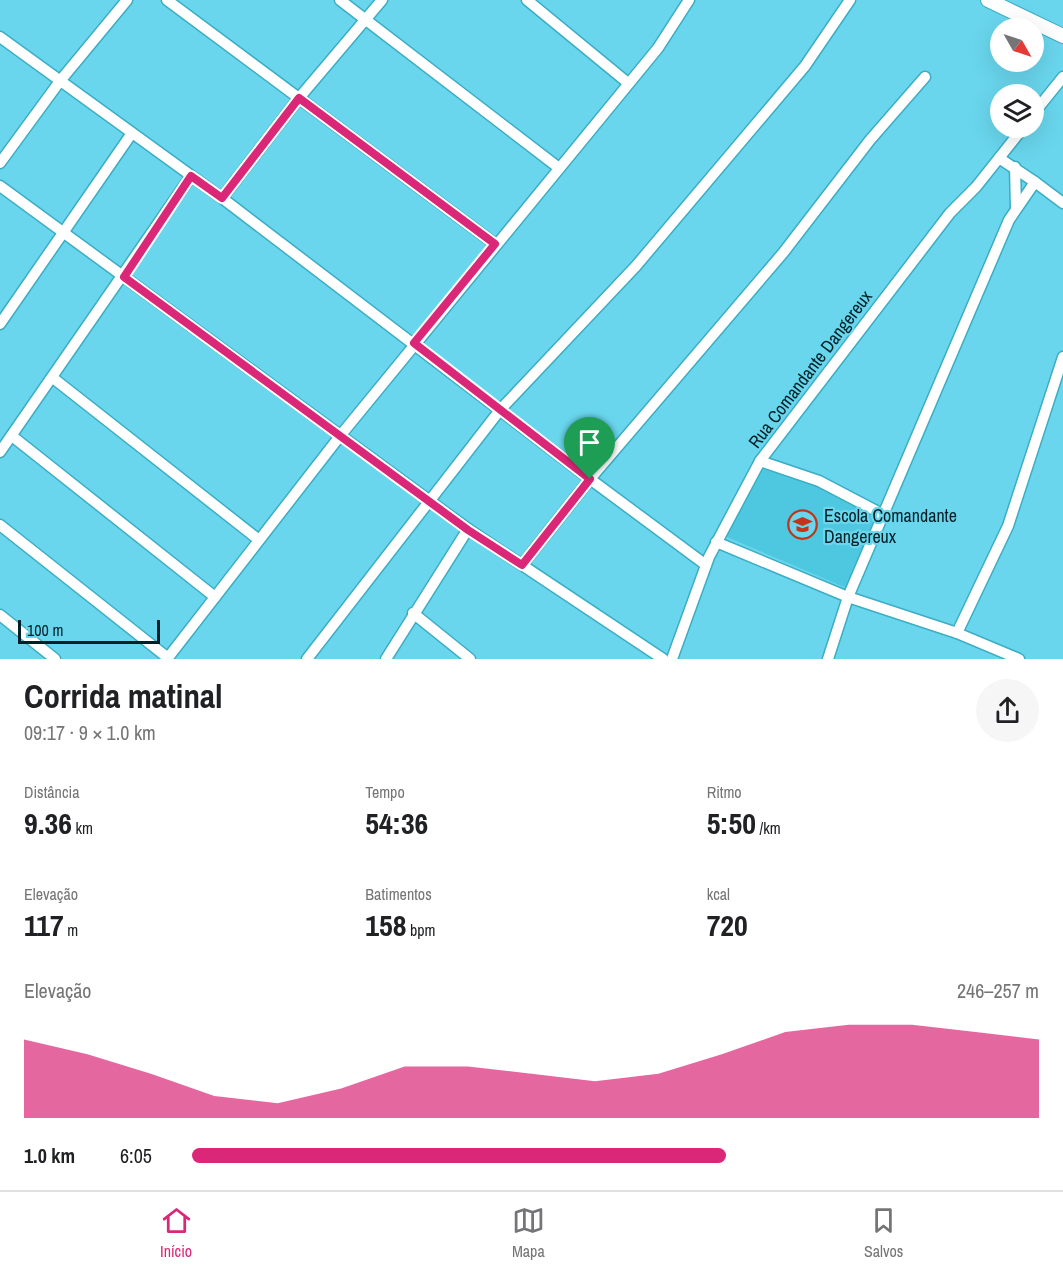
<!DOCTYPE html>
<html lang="pt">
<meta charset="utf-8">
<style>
:root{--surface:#fff;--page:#f6f6f6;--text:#202124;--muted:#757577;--line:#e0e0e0;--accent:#db2777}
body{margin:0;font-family:"Archivo Narrow",sans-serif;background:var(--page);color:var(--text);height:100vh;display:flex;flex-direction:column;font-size:22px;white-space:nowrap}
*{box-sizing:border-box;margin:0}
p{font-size:20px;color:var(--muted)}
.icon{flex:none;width:33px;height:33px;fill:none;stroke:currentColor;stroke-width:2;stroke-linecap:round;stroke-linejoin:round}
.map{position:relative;height:659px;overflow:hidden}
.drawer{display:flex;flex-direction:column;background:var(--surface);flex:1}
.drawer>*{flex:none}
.needle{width:39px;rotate:129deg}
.tools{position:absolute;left:990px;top:18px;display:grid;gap:12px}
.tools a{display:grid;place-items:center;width:54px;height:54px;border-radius:50%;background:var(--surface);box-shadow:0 6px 24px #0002;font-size:30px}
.scale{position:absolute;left:18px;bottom:15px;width:142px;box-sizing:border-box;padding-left:6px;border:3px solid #002027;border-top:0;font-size:16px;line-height:21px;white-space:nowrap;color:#002027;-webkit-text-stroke:4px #69d6ed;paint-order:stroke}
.pin{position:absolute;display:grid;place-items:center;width:51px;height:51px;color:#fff;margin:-62px -26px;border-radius:50% 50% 50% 0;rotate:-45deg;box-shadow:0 0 6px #0007}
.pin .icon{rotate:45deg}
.round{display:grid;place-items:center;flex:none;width:63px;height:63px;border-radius:32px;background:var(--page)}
.headline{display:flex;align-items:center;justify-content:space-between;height:102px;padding:0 24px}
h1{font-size:33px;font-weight:700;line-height:45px}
.stats{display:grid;grid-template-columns:repeat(3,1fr);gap:9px;height:102px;padding:6px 24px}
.stats div{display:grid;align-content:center}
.stats b{font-size:30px;font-weight:700}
.stats small{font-size:16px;font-weight:400}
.stats p{font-size:16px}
.chart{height:168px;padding:12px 24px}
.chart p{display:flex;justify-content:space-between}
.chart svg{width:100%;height:108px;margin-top:6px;fill:var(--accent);opacity:.7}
ul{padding:0 24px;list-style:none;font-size:20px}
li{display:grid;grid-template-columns:96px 72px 1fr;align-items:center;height:45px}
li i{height:15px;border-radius:8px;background:var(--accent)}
.dock{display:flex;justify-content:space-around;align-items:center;height:84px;border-top:2px solid var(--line);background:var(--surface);font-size:16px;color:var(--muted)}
.dock a{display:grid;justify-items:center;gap:3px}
.dock .active{color:var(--accent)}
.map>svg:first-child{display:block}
.built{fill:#4ec8e0}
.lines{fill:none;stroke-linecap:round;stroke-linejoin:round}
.minor-casing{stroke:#3badc4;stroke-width:13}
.major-casing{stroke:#3badc4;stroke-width:16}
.minor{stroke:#fff;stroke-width:10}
.major{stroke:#fff;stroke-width:14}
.route-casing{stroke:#fff;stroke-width:12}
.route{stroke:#db2777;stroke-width:8}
.labels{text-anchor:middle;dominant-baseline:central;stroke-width:4.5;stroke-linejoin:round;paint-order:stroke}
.street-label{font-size:18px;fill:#002027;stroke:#69d6ed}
.poi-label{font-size:18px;fill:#002027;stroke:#69d6ed;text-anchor:start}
</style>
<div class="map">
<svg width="1063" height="659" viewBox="0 0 1063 659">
<rect width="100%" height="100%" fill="#69d6ed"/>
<polygon class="built" points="760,461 884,515 851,590 720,534"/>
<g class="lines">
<defs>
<g id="minor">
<polyline points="167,0 495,244"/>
<polyline points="340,0 559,168"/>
<polyline points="527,0 628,83"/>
<polyline points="0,37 222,198 590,479 706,565"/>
<polyline points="1034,113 1063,77"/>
<polyline points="0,163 60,81 127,0"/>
<polyline points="1015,167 1016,208"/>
<polyline points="1035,182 1063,203"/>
<polyline points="0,186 468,529 663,659"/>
<polyline points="222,198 299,98 382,0"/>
<polyline points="0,324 132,133"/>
<polyline points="53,378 259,540"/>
<polyline points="12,436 215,597"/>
<polyline points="0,452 191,176"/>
<polyline points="760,461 819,481 884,515"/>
<polyline points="0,525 168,658"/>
<polyline points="716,542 848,597 957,633 1019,659"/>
<polyline points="522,565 590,479 783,253 870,140 925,77"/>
<polyline points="413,613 470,659"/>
<polyline points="0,615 55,659"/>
<polyline points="957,633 1008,526 1063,357"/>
<polyline points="167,659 340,436 658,48 689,0"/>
<polyline points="307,659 500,410 636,266 805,66 850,0"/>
<polyline points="386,659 468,529"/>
<polyline points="672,659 709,557 760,461 950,213 976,187 1023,128"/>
<polyline points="828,659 848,597 1009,220 1035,182 999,158"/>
</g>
<polyline id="major" points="988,0 1063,36"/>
</defs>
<use href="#minor" class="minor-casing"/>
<use href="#major" class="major-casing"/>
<use href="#minor" class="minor"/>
<use href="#major" class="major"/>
</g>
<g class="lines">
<defs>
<polygon id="route" points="299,98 495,244 414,343 590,479 522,565 468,530 124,277 191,176 222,198"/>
</defs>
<use href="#route" class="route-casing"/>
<use href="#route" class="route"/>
</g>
<defs>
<symbol id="school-ring" viewBox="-11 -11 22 22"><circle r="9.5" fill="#69d6ed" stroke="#c13619" stroke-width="1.5"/><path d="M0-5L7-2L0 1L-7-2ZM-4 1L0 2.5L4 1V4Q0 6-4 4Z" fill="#c13619"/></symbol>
</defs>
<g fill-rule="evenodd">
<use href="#school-ring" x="786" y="508" width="33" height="33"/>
</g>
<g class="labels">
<g class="street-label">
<text transform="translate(810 369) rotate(-53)">Rua Comandante Dangereux</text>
</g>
<g class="poi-label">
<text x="824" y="515">Escola Comandante<tspan x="824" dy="21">Dangereux</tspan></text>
</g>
</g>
</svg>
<div class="tools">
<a><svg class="needle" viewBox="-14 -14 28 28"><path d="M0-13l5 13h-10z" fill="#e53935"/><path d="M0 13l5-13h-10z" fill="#757577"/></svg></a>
<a><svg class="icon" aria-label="layers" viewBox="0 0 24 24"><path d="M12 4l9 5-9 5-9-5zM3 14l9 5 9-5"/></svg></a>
</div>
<div class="scale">100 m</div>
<div class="pin" style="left:590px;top:479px;background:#1e9e55"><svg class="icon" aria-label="arrive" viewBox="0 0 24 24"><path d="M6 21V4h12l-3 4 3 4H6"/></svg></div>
</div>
<section class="drawer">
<div class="headline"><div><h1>Corrida matinal</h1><p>09:17 · 9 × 1.0 km</p></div><a class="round"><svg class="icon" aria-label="share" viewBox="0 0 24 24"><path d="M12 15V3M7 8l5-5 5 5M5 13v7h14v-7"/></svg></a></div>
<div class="stats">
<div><p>Distância</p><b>9.36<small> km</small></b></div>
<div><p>Tempo</p><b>54:36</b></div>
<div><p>Ritmo</p><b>5:50<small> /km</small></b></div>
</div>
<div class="stats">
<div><p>Elevação</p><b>117<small> m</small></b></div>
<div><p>Batimentos</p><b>158<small> bpm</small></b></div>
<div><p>kcal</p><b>720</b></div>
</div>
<div class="chart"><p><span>Elevação</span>246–257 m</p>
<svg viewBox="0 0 160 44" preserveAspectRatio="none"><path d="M0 44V12L10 18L20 26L30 35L40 38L50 32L60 23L70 23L80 26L90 29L100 26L110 18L120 9L130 6L140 6L150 9L160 12V44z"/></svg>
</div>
<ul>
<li><b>1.0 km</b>6:05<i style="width:63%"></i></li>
</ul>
</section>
<nav class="dock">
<a class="active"><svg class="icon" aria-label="home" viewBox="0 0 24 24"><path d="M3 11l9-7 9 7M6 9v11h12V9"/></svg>Início</a>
<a><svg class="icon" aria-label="map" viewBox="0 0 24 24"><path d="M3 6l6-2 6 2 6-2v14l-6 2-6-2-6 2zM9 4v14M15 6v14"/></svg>Mapa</a>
<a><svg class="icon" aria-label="saved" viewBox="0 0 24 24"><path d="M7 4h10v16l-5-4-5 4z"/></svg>Salvos</a>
</nav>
